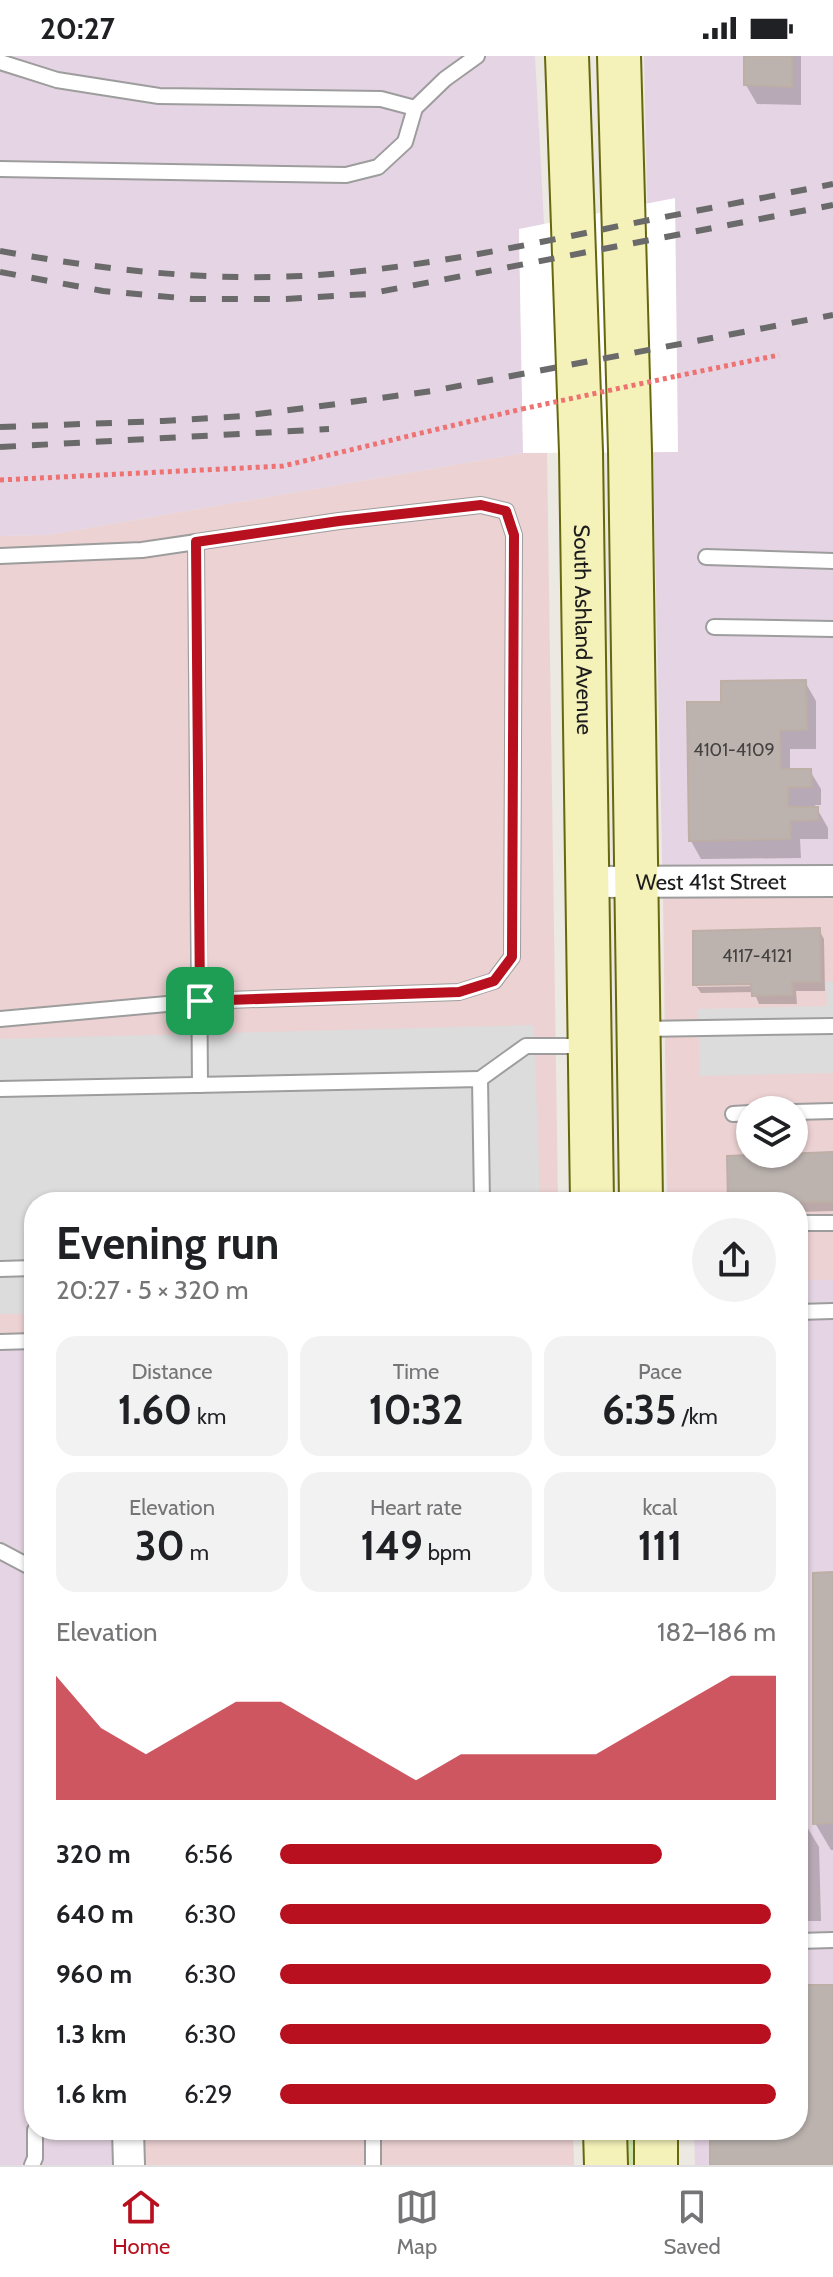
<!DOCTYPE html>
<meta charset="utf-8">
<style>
:root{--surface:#fff;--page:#f2f2f2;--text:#202124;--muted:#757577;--line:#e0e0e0;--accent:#b8101f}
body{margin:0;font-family:Cabin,sans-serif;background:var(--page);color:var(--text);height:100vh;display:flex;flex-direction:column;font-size:30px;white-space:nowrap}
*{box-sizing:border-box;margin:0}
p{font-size:26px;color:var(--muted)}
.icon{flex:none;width:44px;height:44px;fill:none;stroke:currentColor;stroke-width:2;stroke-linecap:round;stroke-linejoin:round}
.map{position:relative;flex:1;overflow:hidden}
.sheet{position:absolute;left:24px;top:1136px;width:784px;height:948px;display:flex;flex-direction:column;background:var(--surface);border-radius:32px;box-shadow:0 2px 6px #0004}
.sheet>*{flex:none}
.fabs{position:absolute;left:736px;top:1040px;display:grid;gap:16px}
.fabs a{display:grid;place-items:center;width:72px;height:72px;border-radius:50%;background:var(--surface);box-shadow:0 2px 6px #0004;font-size:40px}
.pin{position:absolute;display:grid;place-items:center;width:68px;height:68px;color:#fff;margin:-34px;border-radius:16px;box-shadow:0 4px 12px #0006}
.round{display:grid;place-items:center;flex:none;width:84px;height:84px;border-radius:42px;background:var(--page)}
.overview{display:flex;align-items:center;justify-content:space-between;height:136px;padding:0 32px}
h1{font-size:44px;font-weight:800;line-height:60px}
.figures{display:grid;grid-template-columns:repeat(3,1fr);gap:12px;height:136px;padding:8px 32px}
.figures div{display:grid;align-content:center;border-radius:20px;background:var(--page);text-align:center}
.figures b{font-size:40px;font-weight:800}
.figures small{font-size:22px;font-weight:400}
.figures p{font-size:22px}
.chart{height:224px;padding:16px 32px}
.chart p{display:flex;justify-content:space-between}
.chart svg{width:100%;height:144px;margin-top:8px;fill:var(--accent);opacity:.7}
ul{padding:0 32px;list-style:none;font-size:26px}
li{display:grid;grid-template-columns:128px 96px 1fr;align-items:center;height:60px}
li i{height:20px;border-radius:10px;background:var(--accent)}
.status{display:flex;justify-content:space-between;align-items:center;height:56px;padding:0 40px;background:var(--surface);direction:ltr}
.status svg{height:22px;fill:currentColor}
.tab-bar{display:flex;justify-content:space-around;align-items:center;height:112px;border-top:2px solid var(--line);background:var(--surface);font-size:22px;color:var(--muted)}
.tab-bar a{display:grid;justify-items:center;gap:4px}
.tab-bar .current{color:var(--accent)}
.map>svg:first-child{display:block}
.commercial{fill:#ecd2d3;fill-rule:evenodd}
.industrial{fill:#e5d4e3}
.grass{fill:#cce3ab}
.parking{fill:#dcdcdc}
.pier{fill:#fff}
.shadow{fill:#0003;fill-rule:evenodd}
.building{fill:#bcb3af;stroke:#bdaea6;stroke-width:2}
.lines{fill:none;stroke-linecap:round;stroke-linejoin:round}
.service-casing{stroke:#9d9d9d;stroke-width:18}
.minor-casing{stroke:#9d9d9d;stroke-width:34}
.secondary-casing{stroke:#67680d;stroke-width:46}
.path{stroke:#ee7271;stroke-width:5;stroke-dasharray:4 4;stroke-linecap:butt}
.service{stroke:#fff;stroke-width:14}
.minor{stroke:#fff;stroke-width:30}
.secondary{stroke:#f4f1b9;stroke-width:42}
.rail{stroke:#6a6a6a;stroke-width:6;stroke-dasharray:16 16;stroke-linecap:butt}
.path-bridge{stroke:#ee7271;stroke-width:5;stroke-dasharray:4 4;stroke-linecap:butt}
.route-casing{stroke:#fff;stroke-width:16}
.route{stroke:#b8101f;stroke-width:10}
.labels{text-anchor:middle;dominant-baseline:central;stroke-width:6;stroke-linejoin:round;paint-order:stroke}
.number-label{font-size:18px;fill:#444241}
.street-label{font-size:22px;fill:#1c1c1c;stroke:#fff}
</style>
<div class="status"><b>20:27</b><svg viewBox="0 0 49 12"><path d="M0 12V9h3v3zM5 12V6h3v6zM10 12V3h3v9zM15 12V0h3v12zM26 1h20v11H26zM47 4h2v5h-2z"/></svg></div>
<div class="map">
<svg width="833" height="2109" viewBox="0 0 833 2109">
<rect width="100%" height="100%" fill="#ece8e2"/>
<g class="commercial">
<polygon points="523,397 547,397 558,1146 34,1146 34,1284 0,1284 0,480 48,479"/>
<path d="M 833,836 L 833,1224 L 798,1224 L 798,1146 L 667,1146 L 663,838 ZM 750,1054 L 794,1054 L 794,1098 L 750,1098 Z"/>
<polygon points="141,2074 573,2074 574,2109 142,2109"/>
</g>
<g class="industrial">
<polygon points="0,0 535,0 544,168 519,174 523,397 48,479 0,480"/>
<polygon points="644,0 833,0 833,836 663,838"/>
<polygon points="798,1224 833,1224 833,2109 695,2109 694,2074 798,2074"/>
<polygon points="0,1284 34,1284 34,2074 141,2074 142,2109 0,2109"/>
</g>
<polygon class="grass" points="624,2074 637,2074 638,2109 625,2109"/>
<g class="parking">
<polygon points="826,926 833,926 833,1017 700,1020 698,953 827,950"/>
<polygon points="534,969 540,1146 34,1146 34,1258 0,1258 0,983"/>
</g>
<polygon class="pier" points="675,142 678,396 523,397 519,173"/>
<g class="shadow">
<polygon points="746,0 801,0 801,49 757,48 746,29"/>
<polygon points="805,626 816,645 816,693 790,693 790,715 810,715 821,733 821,749 815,749 828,772 828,783 800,783 801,802 701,803 691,785 723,647"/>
<path d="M 819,874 L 824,883 L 825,935 L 796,935 L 797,948 L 759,948 L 754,936 L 701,937 L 695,928 L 695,876 ZM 761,926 L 761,930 L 697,931 L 697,927 Z"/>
<polygon points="833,1098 833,1155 798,1156 798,1146 730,1146"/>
<polygon points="798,1287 803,1295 803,1301 798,1301"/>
<polygon points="833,1518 833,1794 831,1794 815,1767"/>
<polygon points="798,1764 803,1764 819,1791 821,1865 798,1865"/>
<polygon points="454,2074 565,2074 565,2076 457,2079"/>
</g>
<g class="building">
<polygon points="744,0 792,0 792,31 744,29"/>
<polygon points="806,624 807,674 780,674 781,713 811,713 812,731 788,731 788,751 818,751 818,764 790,765 791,783 689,785 687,646 721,646 721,625"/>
<polygon points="820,872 821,926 792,926 793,939 752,940 751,928 693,929 693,875"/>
<polygon points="833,1096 833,1146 728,1146 727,1100"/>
<polygon points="833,1516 833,1767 813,1768 813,1517"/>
<polygon points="798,1762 804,1762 806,1838 798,1838"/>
<polygon points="798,1929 833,1929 833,2109 710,2109 710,2074 798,2074"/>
</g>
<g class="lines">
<defs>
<g id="service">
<polyline points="0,6 57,24 159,40 381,43 415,52"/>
<polyline points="0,113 346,119 378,111 405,86 415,52 445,23 477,0"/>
<polyline points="196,486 200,1029"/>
<polyline points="0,500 142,494 339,465 481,449 506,455 514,479 512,901 494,925 459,936 200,945 0,963"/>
<polyline points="706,501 833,505"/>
<polyline points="714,571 833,573"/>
<polyline points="643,973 833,970"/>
<polyline points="480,1023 526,990 585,990"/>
<polyline points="0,1033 480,1023 482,1146"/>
<polyline points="794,1056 833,1055"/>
<polyline points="733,1058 750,1057"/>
<polyline points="798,1167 833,1167"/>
<polyline points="0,1213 34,1212"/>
<polyline points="798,1256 833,1255"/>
<polyline points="0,1286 34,1285"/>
<polyline points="0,1495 34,1513"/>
<polyline points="34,1545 34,1785"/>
<polyline points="798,1885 833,1884"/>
<polyline points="373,2074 373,2109"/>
<polyline points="32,2109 35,2102 35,2074"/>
</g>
<g id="minor">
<path id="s1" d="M 587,826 L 833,825"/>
<polyline points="128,2074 129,2109"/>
</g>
<g id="secondary">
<path id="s2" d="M 567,0 L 581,396 L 592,1146"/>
<polyline points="619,0 630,395 641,1146"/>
<polyline points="605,2074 606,2109"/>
<polyline points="656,2074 656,2109"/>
</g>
</defs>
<use href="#service" class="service-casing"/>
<use href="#minor" class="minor-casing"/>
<use href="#secondary" class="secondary-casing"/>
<g class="path">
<polyline points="677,320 779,299"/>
<polyline points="0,424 283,410 522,353"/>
</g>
<use href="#service" class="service"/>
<use href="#minor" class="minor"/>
<use href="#secondary" class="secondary"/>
<g class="rail">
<path d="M 0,195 C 100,213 200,225 301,220 C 408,214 514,192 619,170 C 690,156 762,142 833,128"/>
<polyline points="0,216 103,235 192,243 286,243 368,238 833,149"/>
<polyline points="0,371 163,365 242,360 329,349 432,335 833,259"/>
<polyline points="0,391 329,373"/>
</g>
<polyline class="path-bridge" points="522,353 677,320"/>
</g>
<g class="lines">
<defs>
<polygon id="route" points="481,449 506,455 514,479 512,901 494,925 459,936 200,945 196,486 339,465"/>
</defs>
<use href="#route" class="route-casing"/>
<use href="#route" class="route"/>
</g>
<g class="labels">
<g class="number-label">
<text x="734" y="694">4101-4109</text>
<text x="757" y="900">4117-4121</text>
</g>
<g class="street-label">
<text stroke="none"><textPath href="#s2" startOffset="574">South Ashland Avenue</textPath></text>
<text stroke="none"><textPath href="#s1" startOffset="124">West 41st Street</textPath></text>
</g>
</g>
</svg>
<div class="fabs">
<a><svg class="icon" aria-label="layers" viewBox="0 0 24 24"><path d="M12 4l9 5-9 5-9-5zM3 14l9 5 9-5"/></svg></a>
</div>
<div class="pin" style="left:200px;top:945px;background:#1e9e55"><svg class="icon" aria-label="arrive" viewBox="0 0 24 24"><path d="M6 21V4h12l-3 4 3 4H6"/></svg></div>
<section class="sheet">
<div class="overview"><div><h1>Evening run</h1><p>20:27 · 5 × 320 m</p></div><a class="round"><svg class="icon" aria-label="share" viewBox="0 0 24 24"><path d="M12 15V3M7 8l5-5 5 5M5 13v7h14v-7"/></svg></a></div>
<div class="figures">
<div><p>Distance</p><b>1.60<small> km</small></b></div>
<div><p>Time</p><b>10:32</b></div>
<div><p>Pace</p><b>6:35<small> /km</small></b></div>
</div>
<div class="figures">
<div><p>Elevation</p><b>30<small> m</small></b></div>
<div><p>Heart rate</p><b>149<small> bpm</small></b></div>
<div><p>kcal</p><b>111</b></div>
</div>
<div class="chart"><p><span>Elevation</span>182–186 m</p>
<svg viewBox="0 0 160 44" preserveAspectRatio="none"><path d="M0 44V6L10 22L20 30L30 22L40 14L50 14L60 22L70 30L80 38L90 30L100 30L110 30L120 30L130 22L140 14L150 6L160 6V44z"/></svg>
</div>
<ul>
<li><b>320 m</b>6:56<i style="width:77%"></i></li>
<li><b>640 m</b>6:30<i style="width:99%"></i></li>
<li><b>960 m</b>6:30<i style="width:99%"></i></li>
<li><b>1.3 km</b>6:30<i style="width:99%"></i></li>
<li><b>1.6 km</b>6:29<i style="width:100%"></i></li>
</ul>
</section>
</div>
<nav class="tab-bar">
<a class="current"><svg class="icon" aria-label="home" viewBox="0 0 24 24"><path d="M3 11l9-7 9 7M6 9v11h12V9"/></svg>Home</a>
<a><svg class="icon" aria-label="map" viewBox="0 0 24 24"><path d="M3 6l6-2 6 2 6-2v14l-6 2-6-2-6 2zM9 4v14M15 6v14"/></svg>Map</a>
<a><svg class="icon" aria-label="saved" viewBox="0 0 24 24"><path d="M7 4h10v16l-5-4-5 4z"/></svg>Saved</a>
</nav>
